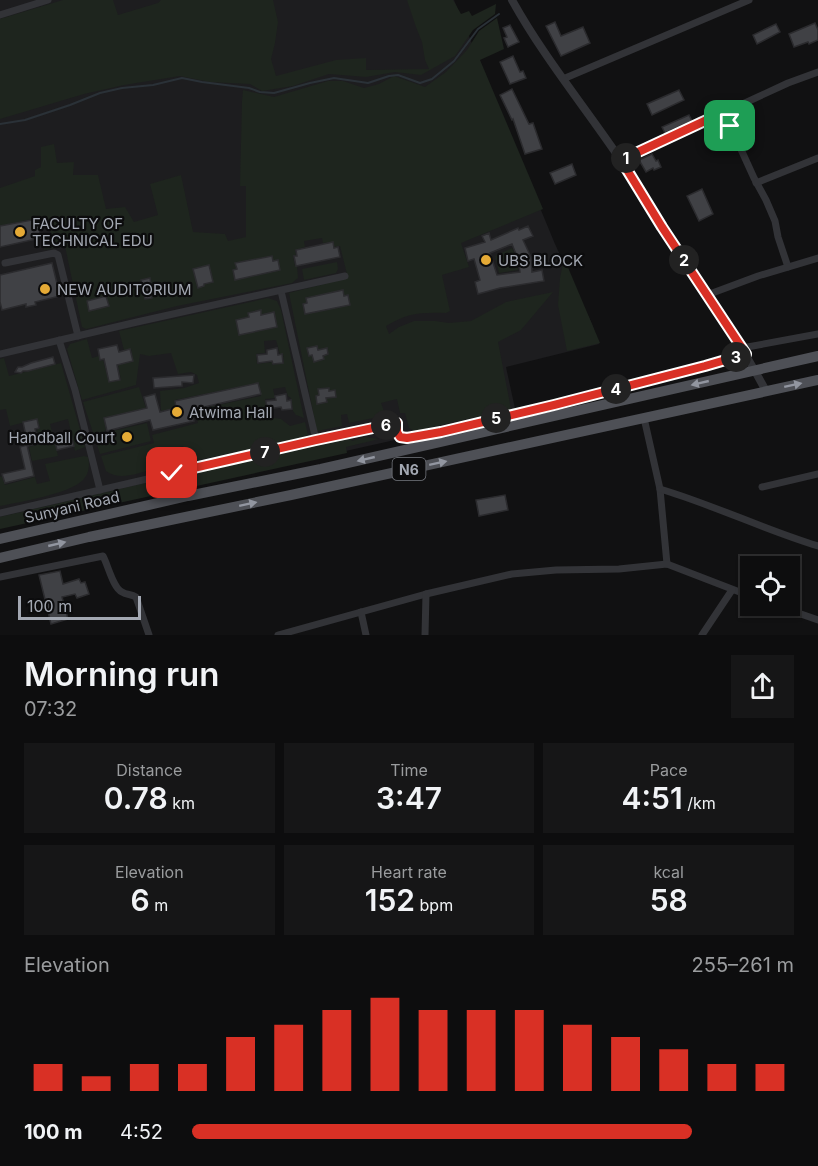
<!DOCTYPE html>
<meta charset="utf-8">
<style>
:root{--surface:#0d0d0e;--page:#161617;--text:#f1f3f6;--muted:#9a9c9e;--line:#2d2d2e;--accent:#d93025}
body{margin:0;font-family:Inter,sans-serif;background:var(--page);color:var(--text);height:100vh;display:flex;flex-direction:column;font-size:22px;white-space:nowrap}
*{box-sizing:border-box;margin:0}
p{font-size:20px;color:var(--muted)}
.icon{flex:none;width:33px;height:33px;fill:none;stroke:currentColor;stroke-width:2;stroke-linecap:round;stroke-linejoin:round}
.map{position:relative;height:635px;overflow:hidden}
.details{display:flex;flex-direction:column;background:var(--surface);flex:1}
.details>*{flex:none}
.controls{position:absolute;left:740px;top:556px;display:grid;gap:12px}
.controls a{display:grid;place-items:center;width:60px;height:60px;border-radius:0px;background:var(--surface);box-shadow:0 2px 4px #0004,0 0 0 2px var(--line);font-size:30px}
.scale{position:absolute;left:18px;bottom:15px;width:123px;box-sizing:border-box;padding-left:6px;border:3px solid #a3a8b2;border-top:0;font-size:16px;line-height:21px;white-space:nowrap;color:#a3a8b2;-webkit-text-stroke:4px #0c0c0d;paint-order:stroke}
.pin{position:absolute;display:grid;place-items:center;width:51px;height:51px;color:#fff;margin:-26px;border-radius:12px;box-shadow:0 3px 9px #0006}
.km{position:absolute;width:30px;height:30px;margin:-15px;border-radius:50%;background:#222;color:#fff;font-size:16px;line-height:30px;text-align:center}
.round{display:grid;place-items:center;flex:none;width:63px;height:63px;border-radius:0px;background:var(--page)}
.overview{display:flex;align-items:center;justify-content:space-between;height:102px;padding:0 24px}
h1{font-size:33px;font-weight:600;line-height:45px}
.stats{display:grid;grid-template-columns:repeat(3,1fr);gap:9px;height:102px;padding:6px 24px}
.stats div{display:grid;align-content:center;border-radius:0px;background:var(--page);text-align:center}
.stats b{font-size:30px;font-weight:600}
.stats small{font-size:16px;font-weight:400}
.stats p{font-size:16px}
.chart{height:168px;padding:12px 24px}
.chart p{display:flex;justify-content:space-between}
.chart svg{width:100%;height:108px;margin-top:6px;stroke:var(--accent);stroke-width:6}
ul{padding:0 24px;list-style:none;font-size:20px}
li{display:grid;grid-template-columns:96px 72px 1fr;align-items:center;height:45px}
li i{height:15px;border-radius:8px;background:var(--accent)}
.map>svg:first-child{display:block}
.built{fill:#1d1d1f}
.green{fill:#1e251e;fill-rule:evenodd}
.lines{fill:none;stroke-linecap:round;stroke-linejoin:round}
.stream{stroke:#2a3137;stroke-width:2}
.building{fill:#404145;stroke:#2b2b2e;stroke-width:1.5;fill-rule:evenodd}
.minor{stroke:#323337;stroke-width:7}
.tertiary{stroke:#323337;stroke-width:8}
.primary{stroke:#4e5056;stroke-width:10}
.oneway{fill:#9296a0}
.route-casing{stroke:#fff;stroke-width:12}
.route{stroke:#d93025;stroke-width:8}
.poi-dot{fill:#e5aa36;stroke:#0c0c0d;stroke-width:2}
.labels{text-anchor:middle;dominant-baseline:central;stroke-width:4.5;stroke-linejoin:round;paint-order:stroke}
.shield{fill:#0c0c0d;stroke:#767980;stroke-width:1.5}
.shield-label{font-size:14px;font-weight:bold;fill:#a3a8b2}
.poi-label{font-size:15px;fill:#a3a8b2;stroke:#0c0c0d;text-anchor:start}
.street-label{font-size:15px;fill:#a3a8b2;stroke:#0c0c0d}
</style>
<div class="map">
<svg width="818" height="635" viewBox="0 0 818 635">
<rect width="100%" height="100%" fill="#111112"/>
<polygon class="built" points="0,0 454,0 555,244 592,324 599,344 506,367 516,413 0,528"/>
<g class="green">
<polygon points="63,0 113,0 118,15 158,3 161,0 273,0 278,22 275,43 271,59 276,76 336,60 366,58 366,70 429,69 425,60 422,42 416,27 407,0 453,0 461,14 469,11 472,16 496,4 495,14 473,30 455,56 421,75 395,72 366,77 329,74 293,86 262,91 250,84 210,82 180,76 124,85 84,94 0,119 0,19"/>
<path d="M 497,18 L 504,49 L 480,60 L 543,209 L 461,243 L 469,267 L 442,275 L 450,311 L 446,313 C 422,312 407,313 386,326 L 389,334 L 399,327 L 414,321 L 435,321 L 449,323 L 471,321 L 506,302 L 553,292 L 521,330 L 498,342 L 511,409 L 415,431 L 409,428 L 405,413 L 400,413 L 397,399 L 381,403 L 385,414 L 383,416 L 349,423 L 347,414 L 341,415 L 342,426 L 317,431 L 289,293 L 348,278 L 340,246 L 334,247 L 333,242 L 323,243 L 322,238 L 304,241 L 305,247 L 295,250 L 296,255 L 293,256 L 295,266 L 297,266 L 298,278 L 292,283 L 177,306 L 86,329 L 82,327 L 65,246 L 44,250 L 44,247 L 53,245 L 54,242 L 49,227 L 40,228 L 37,218 L 0,226 L 0,188 L 35,176 L 35,170 L 41,167 L 41,147 L 54,144 L 57,163 L 74,162 L 73,175 L 98,175 L 106,209 L 125,207 L 134,222 L 158,215 L 150,184 L 181,175 L 193,232 L 225,234 L 228,241 L 246,237 L 246,186 L 240,186 L 242,101 L 243,90 L 274,97 L 328,81 L 343,81 L 364,88 L 379,84 L 394,76 L 425,87 L 446,72 L 467,50 L 479,31 Z"/>
<polygon points="512,248 517,259 518,270 499,273 495,256"/>
<polygon points="564,258 600,343 567,351 558,305 560,278"/>
<polygon points="337,262 338,269 336,273 304,280 302,269"/>
<path d="M 268,298 L 277,301 L 281,310 L 304,418 L 296,415 L 293,411 L 291,398 L 288,396 L 285,387 L 273,389 L 275,398 L 265,399 L 267,417 L 281,419 L 290,426 L 305,422 L 308,435 L 301,438 L 189,462 L 183,446 L 152,454 L 156,468 C 141,472 120,482 106,471 L 101,456 L 154,443 L 152,435 L 198,423 L 195,410 L 261,396 L 259,383 L 175,400 L 176,408 L 161,411 L 160,391 L 184,388 L 199,383 L 197,375 L 191,372 L 178,374 L 171,353 L 149,356 L 140,354 L 136,385 L 82,400 L 67,349 L 70,344 L 87,339 L 92,358 L 99,356 L 100,361 L 103,360 L 109,382 L 121,380 L 118,365 L 133,361 L 131,349 L 124,350 L 119,331 ZM 276,340 L 280,354 L 283,354 L 284,363 L 272,365 L 272,362 L 257,364 L 256,354 L 265,353 L 264,341 Z"/>
<polygon points="4,358 9,376 61,363 85,447 75,451 68,419 50,424 58,456 32,461 29,447 40,444 37,429 40,429 37,419 10,426 6,409 0,410 0,359"/>
<polygon points="139,387 146,408 104,418 106,430 103,432 104,433 147,423 151,441 100,454 83,402"/>
<polygon points="350,435 352,441 365,437 379,439 346,447 347,453 0,529 0,517"/>
<path d="M 84,456 L 88,457 C 90,465 89,474 83,480 C 69,494 20,502 0,506 L 0,477 L 2,476 L 5,485 L 35,477 L 37,484 L 50,481 L 45,464 Z"/>
</g>
<g class="lines">
<polyline class="stream" points="0,124 25,120 70,105 100,93 122,88 153,85 182,78 202,82 249,88 260,92 274,93 310,83 334,78 368,83 389,76 398,75 420,83 432,79 454,61 478,29 499,14"/>
</g>
<g class="building">
<polygon points="555,22 561,36 583,27 590,43 561,56 546,26"/>
<polygon points="815,23 818,30 818,40 809,44 808,42 794,47 789,34"/>
<polygon points="776,24 780,32 757,44 753,35"/>
<polygon points="510,25 519,42 508,47 504,38 507,37 503,28"/>
<polygon points="513,56 520,72 523,71 526,78 510,84 500,62"/>
<polygon points="512,89 529,124 533,123 542,149 525,154 513,119 512,120 500,95"/>
<polygon points="679,90 684,100 652,115 647,104"/>
<polygon points="689,115 692,121 665,133 662,127"/>
<polygon points="652,154 656,161 658,160 661,167 654,170 653,168 646,172 639,160"/>
<polygon points="572,164 576,175 555,184 550,173"/>
<polygon points="702,189 713,214 699,221 687,196"/>
<polygon points="37,219 41,238 0,247 0,226"/>
<path d="M 528,226 L 533,236 L 523,240 L 531,257 L 532,272 L 542,270 L 544,281 L 500,288 L 478,294 L 475,282 L 480,280 L 474,259 L 468,261 L 465,248 L 485,242 L 482,236 L 489,233 L 491,240 L 518,228 L 519,230 ZM 512,244 L 518,259 L 520,272 L 497,275 L 490,253 Z"/>
<polygon points="333,242 334,248 338,247 340,257 296,266 294,256 297,256 296,250"/>
<polygon points="272,256 273,261 278,260 280,270 235,280 233,270 237,269 235,263"/>
<polygon points="52,263 60,296 35,302 36,305 26,307 26,304 2,310 0,302 0,275"/>
<polygon points="209,265 213,282 204,284 204,286 198,288 193,269"/>
<polygon points="150,278 151,285 159,283 161,292 151,294 152,298 145,299 141,280"/>
<polygon points="343,290 344,296 348,295 350,305 305,314 303,304 307,303 306,298"/>
<polygon points="106,296 109,306 89,311 87,301"/>
<polygon points="261,310 261,315 274,312 277,327 239,335 236,320 249,317 248,313"/>
<polygon points="117,345 119,352 130,349 133,361 117,365 120,380 109,382 104,359 100,360 98,349"/>
<polygon points="317,346 318,350 327,348 328,354 323,356 324,359 314,362 312,355 309,356 307,348"/>
<polygon points="277,348 278,355 282,354 283,363 273,364 272,361 258,363 257,355 267,354 267,350"/>
<polygon points="53,357 55,364 28,371 23,371 21,373 15,372 18,367 22,367 31,363"/>
<polygon points="194,375 193,383 182,382 182,386 154,388 153,378"/>
<polygon points="258,383 261,394 191,410 194,421 153,430 150,420 107,431 104,418 147,408 144,397 155,394 160,412 176,408 175,401"/>
<polygon points="329,388 329,391 335,390 336,397 326,398 327,402 317,404 316,396 319,395 318,389"/>
<polygon points="286,394 287,401 291,400 292,409 282,410 281,407 267,409 266,401 276,400 275,396"/>
<polygon points="37,419 39,428 35,429 39,443 28,446 23,422"/>
<polygon points="71,434 74,446 57,450 54,438"/>
<polygon points="27,445 34,476 5,483 2,474 25,469 20,447"/>
<polygon points="505,495 508,510 479,516 476,500"/>
<polygon points="60,571 63,584 79,579 81,583 85,582 89,594 77,598 75,594 62,597 68,619 51,624 39,575"/>
</g>
<g class="lines">
<g class="minor">
<polyline points="0,15 48,0"/>
<polyline points="563,79 749,0"/>
<polyline points="724,112 754,178 766,200 775,221 778,237 788,267"/>
<polyline points="621,160 788,83 818,72"/>
<polyline points="756,183 818,158"/>
<polyline points="5,263 54,253 58,255 78,336"/>
<polyline points="281,291 316,440"/>
<polyline points="707,295 758,276 818,258"/>
<polyline points="59,340 75,390 100,490"/>
<polyline points="742,348 818,334"/>
<polyline points="0,354 137,322 345,276"/>
<polyline points="644,418 660,489 667,564"/>
<polyline points="762,487 818,474"/>
<path d="M 660,489 C 714,505 765,530 818,546"/>
<polyline points="0,513 316,440 397,423 397,432 400,437 407,438 442,432 705,366 746,354"/>
<path d="M 0,577 L 103,556 C 108,565 113,588 122,592 C 127,595 131,594 136,597 L 149,635"/>
<polyline points="778,606 818,620"/>
<polyline points="361,612 366,635"/>
<polyline points="278,635 426,594 512,574 556,570 619,569 667,564 750,596"/>
<polyline points="425,635 426,594"/>
<polyline points="702,635 732,590"/>
</g>
<path class="tertiary" d="M 512,0 C 543,56 584,106 620,159 C 636,181 649,206 664,229 C 699,283 736,335 766,391"/>
<g class="primary">
<polyline points="0,539 188,496 321,469 818,356"/>
<polyline points="0,558 89,537 291,495 818,380"/>
</g>
</g>
<defs><path id="oneway-solid" d="M-6-.8H1V-3.2L6.5 0L1 3.2V.8H-6Z" transform="scale(1.5)"/></defs>
<g class="oneway">
<use href="#oneway-solid" transform="translate(700 383) rotate(167)"/>
<use href="#oneway-solid" transform="translate(793 385) rotate(-12)"/>
<use href="#oneway-solid" transform="translate(366 459) rotate(167)"/>
<use href="#oneway-solid" transform="translate(438 463) rotate(-12)"/>
<use href="#oneway-solid" transform="translate(248 504) rotate(-12)"/>
<use href="#oneway-solid" transform="translate(57 544) rotate(-13)"/>
</g>
<g class="lines">
<defs>
<polyline id="route" points="172,473 316,440 397,423 397,432 400,437 407,438 441,432 554,405 705,366 746,354 662,227 621,160 724,112 730,126"/>
</defs>
<use href="#route" class="route-casing"/>
<use href="#route" class="route"/>
</g>
<g class="poi-dot">
<circle cx="20" cy="232" r="6"/>
<circle cx="486" cy="260" r="6"/>
<circle cx="45" cy="289" r="6"/>
<circle cx="177" cy="412" r="6"/>
<circle cx="127" cy="437" r="6"/>
</g>
<g class="labels">
<rect class="shield" x="392.5" y="458" width="33" height="22" rx="4.5"/>
<g class="shield-label">
<text x="409" y="469">N6</text>
</g>
<g class="poi-label">
<text x="32" y="223">FACULTY OF<tspan x="32" dy="17">TECHNICAL EDU</tspan></text>
<text x="498" y="260">UBS BLOCK</text>
<text x="57" y="289">NEW AUDITORIUM</text>
<text x="189" y="412">Atwima Hall</text>
<text x="115" y="437" text-anchor="end">Handball Court</text>
</g>
<g class="street-label">
<text transform="translate(72 507) rotate(-13)">Sunyani Road</text>
</g>
</g>
</svg>
<div class="controls">
<a><svg class="icon" aria-label="locate" viewBox="0 0 24 24"><circle cx="12" cy="12" r="6"/><path d="M12 2v4M12 18v4M2 12h4M18 12h4"/></svg></a>
</div>
<div class="scale">100 m</div>
<div class="pin" style="left:730px;top:126px;background:#1e9e55"><svg class="icon" aria-label="arrive" viewBox="0 0 24 24"><path d="M6 21V4h12l-3 4 3 4H6"/></svg></div>
<div class="pin" style="left:172px;top:473px;background:#d93025"><svg class="icon" aria-label="check" viewBox="0 0 24 24"><path d="M5 12l5 5 9-10"/></svg></div>
<b class="km" style="left:626px;top:158px">1</b>
<b class="km" style="left:684px;top:260px">2</b>
<b class="km" style="left:736px;top:357px">3</b>
<b class="km" style="left:616px;top:389px">4</b>
<b class="km" style="left:496px;top:418px">5</b>
<b class="km" style="left:386px;top:425px">6</b>
<b class="km" style="left:265px;top:452px">7</b>
</div>
<section class="details">
<div class="overview"><div><h1>Morning run</h1><p>07:32</p></div><a class="round"><svg class="icon" aria-label="share" viewBox="0 0 24 24"><path d="M12 15V3M7 8l5-5 5 5M5 13v7h14v-7"/></svg></a></div>
<div class="stats">
<div><p>Distance</p><b>0.78<small> km</small></b></div>
<div><p>Time</p><b>3:47</b></div>
<div><p>Pace</p><b>4:51<small> /km</small></b></div>
</div>
<div class="stats">
<div><p>Elevation</p><b>6<small> m</small></b></div>
<div><p>Heart rate</p><b>152<small> bpm</small></b></div>
<div><p>kcal</p><b>58</b></div>
</div>
<div class="chart"><p><span>Elevation</span>255–261 m</p>
<svg viewBox="0 0 160 44" preserveAspectRatio="none"><path d="M5 44V33M15 44V38M25 44V33M35 44V33M45 44V22M55 44V17M65 44V11M75 44V6M85 44V11M95 44V11M105 44V11M115 44V17M125 44V22M135 44V27M145 44V33M155 44V33"/></svg>
</div>
<ul>
<li><b>100 m</b>4:52<i style="width:83%"></i></li>
</ul>
</section>
